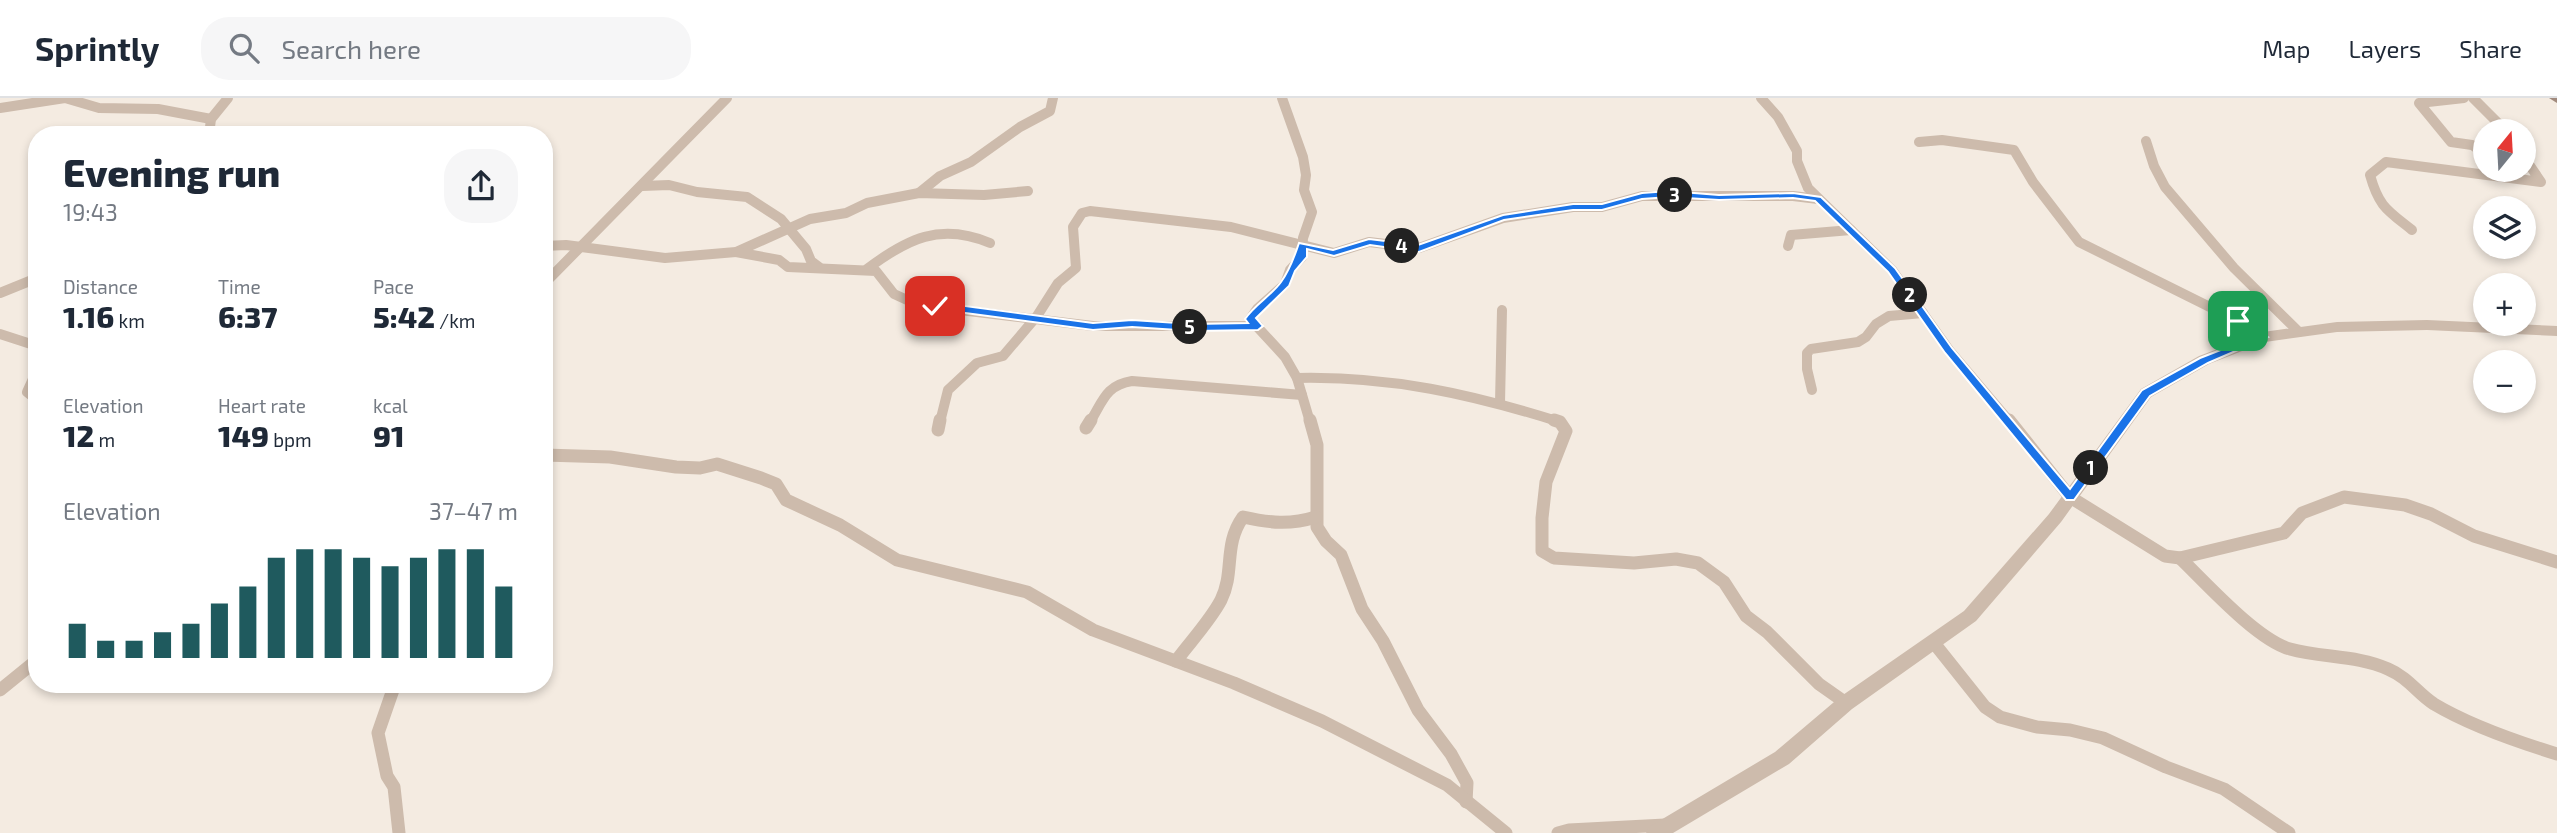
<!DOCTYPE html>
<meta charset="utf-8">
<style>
:root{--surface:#fff;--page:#f6f6f7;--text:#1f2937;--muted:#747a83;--line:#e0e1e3;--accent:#1f5a5e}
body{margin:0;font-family:"Exo 2",sans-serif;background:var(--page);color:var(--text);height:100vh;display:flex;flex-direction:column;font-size:26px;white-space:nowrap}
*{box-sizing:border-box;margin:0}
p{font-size:23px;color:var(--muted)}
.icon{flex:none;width:38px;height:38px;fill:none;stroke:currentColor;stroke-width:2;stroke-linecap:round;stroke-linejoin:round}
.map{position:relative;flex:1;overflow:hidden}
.drawer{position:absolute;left:28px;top:28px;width:525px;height:567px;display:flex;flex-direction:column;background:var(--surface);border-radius:28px;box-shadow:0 4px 10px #0003}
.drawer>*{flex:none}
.needle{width:46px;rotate:18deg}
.buttons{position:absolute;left:2473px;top:21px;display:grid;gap:14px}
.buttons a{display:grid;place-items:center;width:63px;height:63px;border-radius:50%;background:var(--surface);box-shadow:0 4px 10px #0003;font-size:35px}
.pin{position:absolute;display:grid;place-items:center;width:60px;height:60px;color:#fff;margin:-30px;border-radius:14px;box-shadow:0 4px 10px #0006}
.km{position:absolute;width:35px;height:35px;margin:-18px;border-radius:50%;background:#222;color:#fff;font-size:19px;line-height:35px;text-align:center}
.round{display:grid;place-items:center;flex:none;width:74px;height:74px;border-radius:28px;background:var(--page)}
.overview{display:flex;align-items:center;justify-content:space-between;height:119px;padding:0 35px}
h1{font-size:38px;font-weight:800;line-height:52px}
.figures{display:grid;grid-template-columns:repeat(3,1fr);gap:10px;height:119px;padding:7px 35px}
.figures div{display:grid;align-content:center}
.figures b{font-size:30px;font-weight:800}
.figures small{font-size:19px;font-weight:400}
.figures p{font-size:19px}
.chart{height:196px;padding:14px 35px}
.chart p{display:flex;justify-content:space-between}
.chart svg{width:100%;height:126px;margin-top:7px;stroke:var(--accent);stroke-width:6}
header{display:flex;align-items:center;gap:42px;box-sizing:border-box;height:98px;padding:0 35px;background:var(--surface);border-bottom:2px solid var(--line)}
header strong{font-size:33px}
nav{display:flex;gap:38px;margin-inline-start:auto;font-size:24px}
.search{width:490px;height:63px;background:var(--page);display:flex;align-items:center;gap:18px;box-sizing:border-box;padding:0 24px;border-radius:28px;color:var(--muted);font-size:26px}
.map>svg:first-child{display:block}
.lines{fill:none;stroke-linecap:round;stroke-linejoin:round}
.minor-far1{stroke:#cdbbac;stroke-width:10}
.minor{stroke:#cdbbac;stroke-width:13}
.tertiary{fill:#cdbbac;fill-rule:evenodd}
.secondary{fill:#a18a7d;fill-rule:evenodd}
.route{fill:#1a73e8;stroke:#fff;stroke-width:2}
</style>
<header>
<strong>Sprintly</strong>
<div class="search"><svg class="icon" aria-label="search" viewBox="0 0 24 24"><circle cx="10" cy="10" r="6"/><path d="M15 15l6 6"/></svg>Search here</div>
<nav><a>Map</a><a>Layers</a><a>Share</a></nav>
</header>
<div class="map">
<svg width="2557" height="735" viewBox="0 0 2557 735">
<rect width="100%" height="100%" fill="#f4ebe1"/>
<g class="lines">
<g class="minor-far1">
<polyline points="1282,0 1303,59 1306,77 1304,92 1312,114 1303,140 1302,159 1290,172 1285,186 1257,211 1250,221 1285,259 1297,280 1310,324"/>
<polyline points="1761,0 1778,19 1797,53 1797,63 1808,90 1892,172 1949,252 2010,324"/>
<polyline points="2464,0 2419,5 2451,44 2472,47 2485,56"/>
<polyline points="2473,0 2506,33"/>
<polyline points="0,10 65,0 99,10 158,11 211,21"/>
<polyline points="209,37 211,21 228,0"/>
<polyline points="2146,43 2154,68 2165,89 2234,170 2299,234"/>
<polyline points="1919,44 1942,42 2014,52 2033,84 2079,144 2238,223 2263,239"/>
<polyline points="642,88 669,87 697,94 747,99 781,121 806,151 811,163 819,169"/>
<polyline points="919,95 940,78 971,64 1020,29 1050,13 1053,0"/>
<path d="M 2412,132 C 2387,112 2379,109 2370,77 L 2386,64 L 2541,84 L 2524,59"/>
<polyline points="544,148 566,147 665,160 736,154 810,121 846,115 867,105 919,95 984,97 1028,93"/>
<polyline points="1788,148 1791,137 1851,132"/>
<polyline points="736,154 779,162 788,169 876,173 894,196 918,207 1093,228 1258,228"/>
<path d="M 867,171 C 907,141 940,124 990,145"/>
<polyline points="544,186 727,0"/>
<polyline points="0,195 37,180"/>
<polyline points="0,236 37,248"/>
<polyline points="37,272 27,294 37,302"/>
<path d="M 1297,280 C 1391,278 1471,296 1560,324"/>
<polyline points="1812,292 1807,271 1807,255 1811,251 1858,244 1866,239 1876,226 1889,218 1923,215"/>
<polyline points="1500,305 1502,212"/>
<polyline points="940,324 948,292 977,265 1003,258 1037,218 1058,185 1076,170 1073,129 1082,115 1090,113 1231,129 1334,155 1369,144 1419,150 1503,120 1573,109 1602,109 1642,98 1793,98 1818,101"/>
<path d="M 1090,324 C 1103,303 1106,287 1132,283 L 1302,297"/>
</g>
<g class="minor">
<polyline points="1310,322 1317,347 1317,429 1326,443 1341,457 1362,511 1383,543 1418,612 1451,656 1467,685 1466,704"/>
<polyline points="1554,322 1560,324 1566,333 1546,384 1542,420 1542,453 1554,460 1634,465 1676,461 1698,465 1724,484 1746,518 1767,534 1819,586 1846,605"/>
<polyline points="2009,322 2070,399 2165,458 2180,460 2284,435 2302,415 2344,399 2405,407 2431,416 2474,438 2557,464"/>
<polyline points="1086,330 1091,322"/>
<polyline points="938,332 940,322"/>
<polyline points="544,357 610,359 676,369 700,370 717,366 761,380 776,386 786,402 840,427 897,462 1027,494 1093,532 1234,585 1322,623 1447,687 1506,735"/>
<path d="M 2180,460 C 2206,485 2257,542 2290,551 C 2322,560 2357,557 2388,571 C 2409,580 2417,595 2434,606 C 2469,627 2518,644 2557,656"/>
<polyline points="1934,545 1985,609 2000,619 2037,629 2070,632 2103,640 2166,669 2224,691 2289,735"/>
<path d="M 1176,563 C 1190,544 1210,523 1221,502 C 1235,474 1223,447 1243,419 C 1270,425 1290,427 1316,419"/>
<polyline points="395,586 378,635 387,678 394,689 399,735"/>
<polyline points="0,592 37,562"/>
<polyline points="1558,735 1569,732 1665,727"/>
</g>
<polygon class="tertiary" points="2427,222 2557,228 2557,238 2427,232 2337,234 2265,244 2209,266 2151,299 2061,424 1976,523 1852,611 1789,666 1673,735 1646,735 1649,729 1775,654 1840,599 1964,513 2049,416 2141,291 2199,258 2263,234 2337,224"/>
<polygon class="secondary" points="2549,0 2557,0 2557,5"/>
</g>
<path class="route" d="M 1669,93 L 1719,97 L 1793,95 L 1821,99 L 1895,170 L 1952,250 L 2070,391 L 2142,292 L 2200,260 L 2254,239 L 2234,226 L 2234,221 L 2241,221 L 2268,239 L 2208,265 L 2150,298 L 2074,402 L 2066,402 L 1945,255 L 1888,174 L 1815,103 L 1793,100 L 1719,102 L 1669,99 L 1642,101 L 1602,112 L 1573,112 L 1504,122 L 1419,154 L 1370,147 L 1334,158 L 1307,151 L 1307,159 L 1295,173 L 1289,188 L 1256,220 L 1263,228 L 1258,232 L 1193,233 L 1132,229 L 1093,232 L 935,211 L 930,208 L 935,204 L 1093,225 L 1132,222 L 1193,226 L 1248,225 L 1245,221 C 1255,206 1271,198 1281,184 C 1289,173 1295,157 1299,145 L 1333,152 L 1369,141 L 1418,147 L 1503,117 L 1573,106 L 1602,106 L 1642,95 Z"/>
</svg>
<div class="buttons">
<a><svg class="needle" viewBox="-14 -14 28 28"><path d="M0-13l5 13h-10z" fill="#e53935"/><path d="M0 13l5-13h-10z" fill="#747a83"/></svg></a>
<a><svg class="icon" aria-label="layers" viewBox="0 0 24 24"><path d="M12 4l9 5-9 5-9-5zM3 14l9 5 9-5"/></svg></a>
<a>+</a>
<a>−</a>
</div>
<div class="pin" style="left:2238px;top:223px;background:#1e9e55"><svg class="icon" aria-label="arrive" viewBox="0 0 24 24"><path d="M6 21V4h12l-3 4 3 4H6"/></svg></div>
<div class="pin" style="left:935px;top:208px;background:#d93025"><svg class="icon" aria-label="check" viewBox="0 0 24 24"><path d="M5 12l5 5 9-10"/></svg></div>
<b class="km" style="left:2091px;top:370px">1</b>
<b class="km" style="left:1910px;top:197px">2</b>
<b class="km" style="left:1675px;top:97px">3</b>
<b class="km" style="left:1402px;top:148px">4</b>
<b class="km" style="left:1190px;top:229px">5</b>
<section class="drawer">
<div class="overview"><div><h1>Evening run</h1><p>19:43</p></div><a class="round"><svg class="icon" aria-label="share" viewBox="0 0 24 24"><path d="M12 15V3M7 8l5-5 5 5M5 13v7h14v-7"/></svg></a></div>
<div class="figures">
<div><p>Distance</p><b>1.16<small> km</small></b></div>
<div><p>Time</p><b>6:37</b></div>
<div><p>Pace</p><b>5:42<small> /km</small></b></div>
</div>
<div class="figures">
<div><p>Elevation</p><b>12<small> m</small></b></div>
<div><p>Heart rate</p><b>149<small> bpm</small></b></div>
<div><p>kcal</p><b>91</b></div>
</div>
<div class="chart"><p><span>Elevation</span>37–47 m</p>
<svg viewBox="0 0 160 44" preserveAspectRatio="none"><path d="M5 44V32M15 44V38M25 44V38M35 44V35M45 44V32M55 44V25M65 44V19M75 44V9M85 44V6M95 44V6M105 44V9M115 44V12M125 44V9M135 44V6M145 44V6M155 44V19"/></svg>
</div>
</section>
</div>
